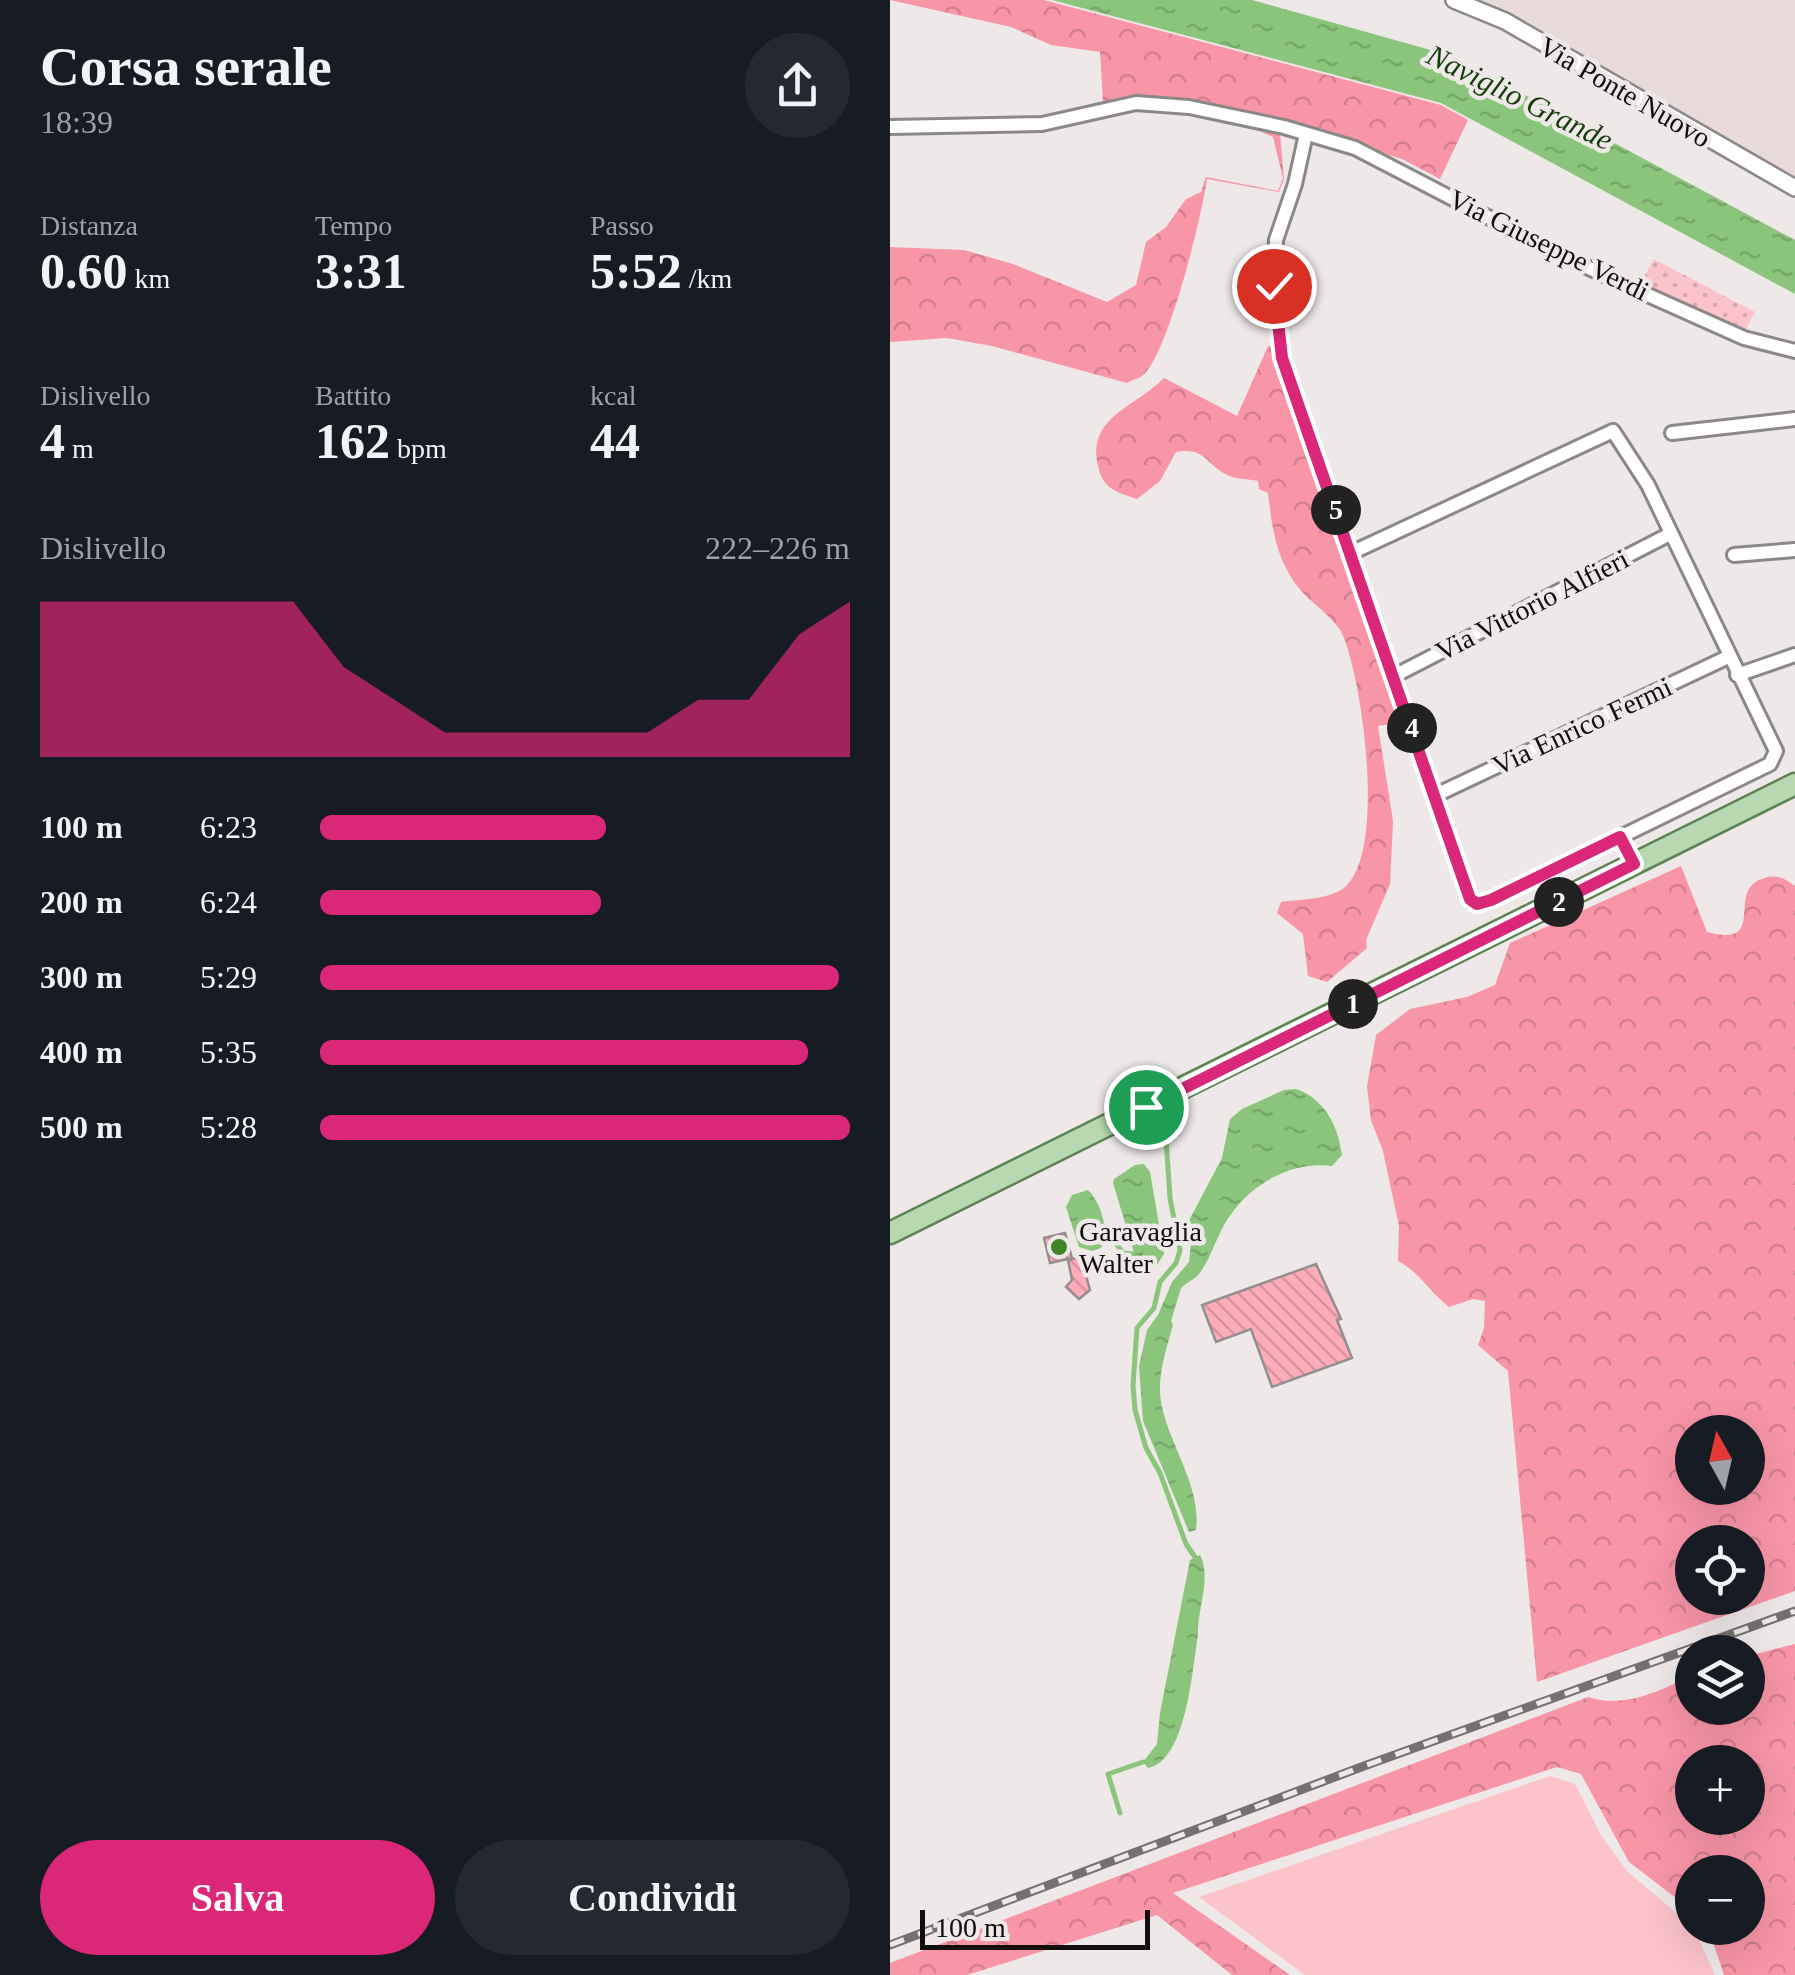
<!DOCTYPE html>
<html lang="it">
<meta charset="utf-8">
<style>
:root{--surface:#171b24;--page:#242831;--text:#f1f3f6;--muted:#9ea1a6;--accent:#db2777}
body{margin:0;font-family:Georgia,serif;background:var(--page);color:var(--text);height:100vh;display:flex;flex-direction:column;font-size:38px;white-space:nowrap}
*{box-sizing:border-box;margin:0}
p{font-size:32px;color:var(--muted)}
.icon{flex:none;width:55px;height:55px;fill:none;stroke:currentColor;stroke-width:2;stroke-linecap:round;stroke-linejoin:round}
.map{position:relative;flex:1;overflow:hidden}
.sheet{display:flex;flex-direction:column;background:var(--surface);width:890px}
.sheet>*{flex:none}
.needle{width:65px;rotate:352deg}
.buttons{position:absolute;left:785px;top:1415px;display:grid;gap:20px}
.buttons a{display:grid;place-items:center;width:90px;height:90px;border-radius:50%;background:var(--surface);box-shadow:0 10px 40px #0002;font-size:50px}
.scale{position:absolute;left:30px;bottom:25px;width:230px;box-sizing:border-box;padding-left:10px;border:5px solid #100e0e;border-top:0;font-size:28px;line-height:35px;white-space:nowrap;color:#100e0e;-webkit-text-stroke:8px #eee8e8;paint-order:stroke}
.pin{position:absolute;display:grid;place-items:center;width:85px;height:85px;color:#fff;margin:-42px;border:5px solid #fff;border-radius:50%;box-shadow:0 2px 10px #0007}
.km{position:absolute;width:50px;height:50px;margin:-25px;border-radius:50%;background:#222;color:#fff;font-size:28px;line-height:50px;text-align:center}
.round{display:grid;place-items:center;flex:none;width:105px;height:105px;border-radius:52px;background:var(--page)}
.head{display:flex;align-items:center;justify-content:space-between;height:170px;padding:0 40px}
h1{font-size:55px;font-weight:700;line-height:75px}
.figures{display:grid;grid-template-columns:repeat(3,1fr);gap:15px;height:170px;padding:10px 40px}
.figures div{display:grid;align-content:center}
.figures b{font-size:50px;font-weight:700}
.figures small{font-size:28px;font-weight:400}
.figures p{font-size:28px}
.chart{height:280px;padding:20px 40px}
.chart p{display:flex;justify-content:space-between}
.chart svg{width:100%;height:180px;margin-top:10px;fill:var(--accent);opacity:.7}
.cta{display:flex;gap:20px;margin-top:auto;padding:20px 40px}
.cta a{flex:1;height:115px;border-radius:60px;background:var(--accent);color:#fff;font-size:40px;font-weight:700;line-height:115px;text-align:center}
.cta a+a{background:var(--page);color:var(--text)}
ul{padding:0 40px;list-style:none;font-size:32px}
li{display:grid;grid-template-columns:160px 120px 1fr;align-items:center;height:75px}
li i{height:25px;border-radius:12px;background:var(--accent)}
main{display:flex;flex:1;min-height:0}
.map>svg:first-child{display:block}
.built{fill:#e8d9db}
.green{fill:#fdc3cb}
.forest{fill:url(#forest-crowns);fill-rule:evenodd}
.park{fill:url(#park-dots)}
.water{fill:url(#water-ripples)}
.lines{fill:none;stroke-linecap:round;stroke-linejoin:round}
.stream{stroke:#8ac57b;stroke-width:5}
.building{fill:url(#building-back-hatch);stroke:#948e8f;stroke-width:2.5}
.minor-casing{stroke:#8d8888;stroke-width:18}
.tertiary-casing{stroke:#8d8888;stroke-width:20}
.primary-casing{stroke:#5e8254;stroke-width:25}
.minor{stroke:#fff;stroke-width:12}
.tertiary{stroke:#fff;stroke-width:15}
.primary{stroke:#b8d9af;stroke-width:20}
.rail-casing{stroke:#757171;stroke-width:9}
.rail{stroke:#eee8e8;stroke-width:5;stroke-dasharray:15;stroke-linecap:butt}
.route-casing{stroke:#fff;stroke-width:20}
.route{stroke:#db2777;stroke-width:12}
.poi-dot{fill:#3e852a;stroke:#eee8e8;stroke-width:4}
.labels{text-anchor:middle;dominant-baseline:central;stroke-width:9;stroke-linejoin:round;paint-order:stroke}
.street-label{font-size:28px;fill:#100e0e;stroke:#eee8e8}
.poi-label{font-size:28px;fill:#100e0e;stroke:#eee8e8;text-anchor:start}
.water-label{font-size:30px;font-style:italic;fill:#153d09;stroke:#eee8e8}
</style>
<main>
<section class="sheet">
<div class="head"><div><h1>Corsa serale</h1><p>18:39</p></div><a class="round"><svg class="icon" aria-label="share" viewBox="0 0 24 24"><path d="M12 15V3M7 8l5-5 5 5M5 13v7h14v-7"/></svg></a></div>
<div class="figures">
<div><p>Distanza</p><b>0.60<small> km</small></b></div>
<div><p>Tempo</p><b>3:31</b></div>
<div><p>Passo</p><b>5:52<small> /km</small></b></div>
</div>
<div class="figures">
<div><p>Dislivello</p><b>4<small> m</small></b></div>
<div><p>Battito</p><b>162<small> bpm</small></b></div>
<div><p>kcal</p><b>44</b></div>
</div>
<div class="chart"><p><span>Dislivello</span>222–226 m</p>
<svg viewBox="0 0 160 44" preserveAspectRatio="none"><path d="M0 44V6L10 6L20 6L30 6L40 6L50 6L60 22L70 30L80 38L90 38L100 38L110 38L120 38L130 30L140 30L150 14L160 6V44z"/></svg>
</div>
<ul>
<li><b>100 m</b>6:23<i style="width:54%"></i></li>
<li><b>200 m</b>6:24<i style="width:53%"></i></li>
<li><b>300 m</b>5:29<i style="width:98%"></i></li>
<li><b>400 m</b>5:35<i style="width:92%"></i></li>
<li><b>500 m</b>5:28<i style="width:100%"></i></li>
</ul>
<div class="cta"><a>Salva</a><a>Condividi</a></div>
</section>
<div class="map">
<svg width="905" height="1975" viewBox="0 0 905 1975">
<defs>
<pattern id="forest-crowns" width="20" height="18" patternUnits="userSpaceOnUse" patternTransform="scale(2.5)"><rect width="20" height="18" fill="#f895a7"/><path d="M2 6a3 3 0 1 1 6 0M12 15a3 3 0 1 1 6 0" fill="none" stroke="#d47f8f"/></pattern>
<pattern id="park-dots" width="8" height="8" patternUnits="userSpaceOnUse" patternTransform="scale(2.5)"><rect width="8" height="8" fill="#fdc3cb"/><path d="M2 2h.1M6 6h.1" fill="none" stroke="#d8a6ad" stroke-width="1.8" stroke-linecap="round"/></pattern>
<pattern id="water-ripples" width="26" height="14" patternUnits="userSpaceOnUse" patternTransform="scale(2.5)"><rect width="26" height="14" fill="#8ac57b"/><path d="M2 4q2-2 4 0t4 0M15 11q2-2 4 0t4 0" fill="none" stroke="#76a869"/></pattern>
<pattern id="building-back-hatch" width="6" height="6" patternUnits="userSpaceOnUse" patternTransform="scale(2.5)"><rect width="6" height="6" fill="#fdacb9"/><path d="M-1 5l2 2M0 0l6 6M5-1l2 2" fill="none" stroke="#d8939e"/></pattern>
</defs>
<rect width="100%" height="100%" fill="#eee8e8"/>
<polygon class="built" points="583,0 905,0 905,181"/>
<polygon class="green" points="660,1776 685,1784 712,1837 738,1872 804,1928 825,1975 415,1975 309,1897"/>
<g class="forest">
<path d="M 0,0 L 154,0 L 551,105 L 578,120 L 550,179 L 512,159 L 389,123 L 394,179 L 389,192 L 317,179 C 312,215 278,356 252,376 C 247,379 242,380 237,383 L 102,346 L 57,338 L 0,342 L 0,247 L 74,250 L 123,264 L 217,302 L 246,285 L 256,242 L 276,227 L 296,199 L 311,192 L 316,177 L 388,191 L 393,178 L 383,137 L 356,125 L 270,109 L 241,112 L 165,130 L 0,131 L 0,119 C 64,118 156,128 213,102 L 210,52 L 161,45 L 121,27 Z"/>
<path d="M 378,346 L 382,347 L 386,371 L 424,459 L 515,722 L 488,726 L 503,821 L 500,884 L 476,940 L 477,948 L 437,982 L 418,976 L 413,934 L 387,913 L 391,902 C 410,899 443,900 457,885 C 495,846 473,687 454,638 C 447,618 421,604 408,587 C 386,558 382,528 378,493 L 369,489 L 368,481 C 358,479 344,479 335,474 C 314,462 315,447 286,452 L 270,481 L 247,499 C 226,492 213,489 208,466 C 196,417 246,407 274,378 L 347,416 Z"/>
<path d="M 791,866 L 817,932 C 881,949 833,888 875,878 C 887,874 895,879 905,886 L 905,1591 L 647,1682 L 618,1371 L 588,1345 L 594,1328 L 595,1301 L 583,1299 L 559,1307 C 541,1293 528,1271 508,1261 L 509,1226 L 493,1151 L 481,1120 L 477,1087 L 486,1035 L 520,1009 L 577,997 L 605,985 L 620,943 ZM 802,1432 L 858,1432 L 858,1488 L 802,1488 ZM 802,1542 L 858,1542 L 858,1598 L 802,1598 Z"/>
<path d="M 905,1644 L 905,1975 L 834,1975 L 822,1939 L 813,1928 L 858,1928 L 858,1872 L 802,1872 L 802,1915 L 791,1902 L 739,1862 L 691,1774 L 667,1767 L 283,1893 L 400,1975 L 342,1975 L 267,1915 L 77,1975 L 0,1975 L 0,1963 L 698,1697 C 734,1709 770,1691 802,1675 L 802,1708 L 858,1708 L 858,1656 ZM 802,1762 L 858,1762 L 858,1818 L 802,1818 Z"/>
</g>
<polygon class="park" points="764,259 865,312 856,329 813,316 750,284"/>
<g class="water">
<polygon points="162,0 362,0 562,56 905,240 905,294 551,103"/>
<path d="M 406,1089 C 435,1099 448,1126 452,1155 L 442,1166 C 402,1161 362,1183 339,1217 C 327,1234 322,1257 309,1274 C 304,1280 297,1282 291,1288 L 281,1321 L 283,1325 C 276,1350 267,1376 271,1402 C 278,1443 312,1487 306,1530 L 299,1532 L 253,1421 L 249,1366 L 257,1330 L 268,1315 L 282,1282 L 299,1262 L 301,1243 L 295,1228 L 332,1158 L 340,1119 L 352,1109 L 394,1090 Z"/>
<polygon points="254,1164 260,1172 274,1254 267,1265 246,1259 223,1183 224,1179 245,1165"/>
<path d="M 198,1190 C 211,1203 220,1231 211,1248 L 202,1251 L 189,1247 L 176,1207 L 182,1195 Z"/>
<path d="M 310,1555 C 322,1578 307,1609 308,1635 C 302,1669 297,1760 258,1768 L 253,1762 L 267,1744 L 270,1713 L 300,1560 Z"/>
</g>
<g class="lines">
<g class="stream">
<polyline points="276,1138 280,1198 290,1250 286,1263 270,1282 264,1308 247,1328 243,1386 245,1410 256,1448 270,1473 296,1544 305,1557"/>
<polyline points="215,1239 225,1242 233,1253 243,1254"/>
<polyline points="230,1813 218,1774 253,1762"/>
</g>
</g>
<g class="building">
<polygon points="175,1233 182,1258 160,1263 154,1238"/>
<polygon points="191,1257 200,1290 189,1299 176,1287 182,1280 178,1260"/>
<polygon points="426,1264 451,1319 447,1320 462,1358 382,1387 361,1329 326,1342 312,1305"/>
</g>
<g class="lines">
<defs>
<g id="minor">
<polyline points="0,127 152,124 246,103 299,107 394,127 465,148 671,255 740,287 854,338 905,351"/>
<polyline points="416,134 405,184 386,240 384,285 392,358 580,899 587,903 601,900 880,764 886,751 758,485 723,431 461,553"/>
<polyline points="782,433 905,419"/>
<polyline points="844,555 905,550"/>
<polyline points="847,675 905,655"/>
<polyline points="504,676 780,534"/>
<polyline points="546,795 838,657"/>
</g>
<polyline id="tertiary" points="564,0 615,21 905,188"/>
<polyline id="primary" points="0,1233 905,784"/>
</defs>
<use href="#minor" class="minor-casing"/>
<use href="#tertiary" class="tertiary-casing"/>
<use href="#primary" class="primary-casing"/>
<use href="#minor" class="minor"/>
<use href="#tertiary" class="tertiary"/>
<use href="#primary" class="primary"/>
<defs>
<polyline id="rail" points="0,1945 474,1766 905,1611"/>
</defs>
<use href="#rail" class="rail-casing"/>
<use href="#rail" class="rail"/>
</g>
<g class="lines">
<defs>
<polyline id="route" points="256,1107 744,864 730,837 601,900 587,904 580,899 392,358 384,286"/>
</defs>
<use href="#route" class="route-casing"/>
<use href="#route" class="route"/>
</g>
<circle class="poi-dot" cx="169" cy="1247" r="10"/>
<g class="labels">
<g class="street-label">
<text transform="translate(735 92) rotate(30)">Via Ponte Nuovo</text>
<text transform="translate(659 245) rotate(26)">Via Giuseppe Verdi</text>
<text transform="translate(642 605) rotate(-27)">Via Vittorio Alfieri</text>
<text transform="translate(692 726) rotate(-25)">Via Enrico Fermi</text>
</g>
<g class="poi-label">
<text x="189" y="1231">Garavaglia<tspan x="189" dy="32">Walter</tspan></text>
</g>
<g class="water-label">
<text transform="translate(630 97) rotate(26)">Naviglio Grande</text>
</g>
</g>
</svg>
<div class="buttons">
<a><svg class="needle" viewBox="-14 -14 28 28"><path d="M0-13l5 13h-10z" fill="#e53935"/><path d="M0 13l5-13h-10z" fill="#9ea1a6"/></svg></a>
<a><svg class="icon" aria-label="locate" viewBox="0 0 24 24"><circle cx="12" cy="12" r="6"/><path d="M12 2v4M12 18v4M2 12h4M18 12h4"/></svg></a>
<a><svg class="icon" aria-label="layers" viewBox="0 0 24 24"><path d="M12 4l9 5-9 5-9-5zM3 14l9 5 9-5"/></svg></a>
<a>+</a>
<a>−</a>
</div>
<div class="scale">100 m</div>
<div class="pin" style="left:256px;top:1107px;background:#1e9e55"><svg class="icon" aria-label="arrive" viewBox="0 0 24 24"><path d="M6 21V4h12l-3 4 3 4H6"/></svg></div>
<div class="pin" style="left:384px;top:286px;background:#d93025"><svg class="icon" aria-label="check" viewBox="0 0 24 24"><path d="M5 12l5 5 9-10"/></svg></div>
<b class="km" style="left:463px;top:1004px">1</b>
<b class="km" style="left:669px;top:902px">2</b>
<b class="km" style="left:522px;top:728px">4</b>
<b class="km" style="left:446px;top:510px">5</b>
</div>
</main>
